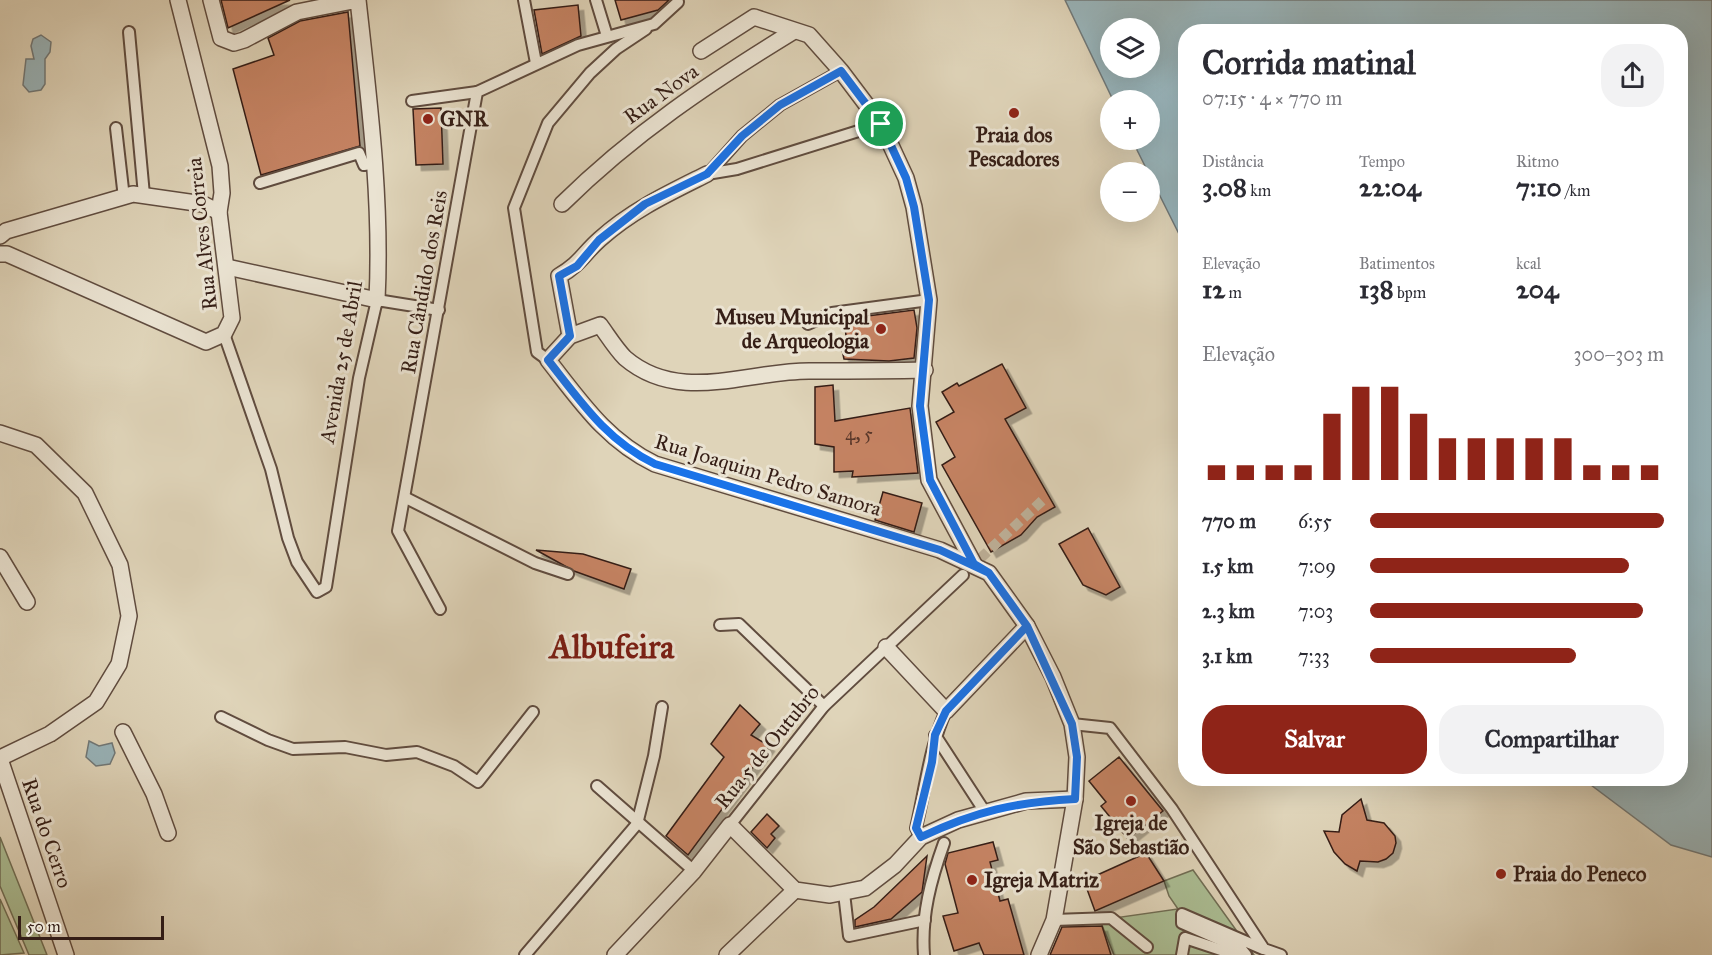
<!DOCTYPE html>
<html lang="pt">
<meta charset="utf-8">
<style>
:root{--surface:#fff;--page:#f2f2f3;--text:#2b2b33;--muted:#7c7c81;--accent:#8f2418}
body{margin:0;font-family:"IM FELL Great Primer",serif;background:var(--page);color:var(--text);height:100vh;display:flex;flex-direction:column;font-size:22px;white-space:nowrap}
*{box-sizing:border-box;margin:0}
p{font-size:20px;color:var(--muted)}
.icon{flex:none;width:33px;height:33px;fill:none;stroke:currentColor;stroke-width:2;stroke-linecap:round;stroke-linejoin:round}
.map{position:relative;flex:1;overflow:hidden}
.drawer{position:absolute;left:1178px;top:24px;width:510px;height:762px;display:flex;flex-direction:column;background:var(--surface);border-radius:24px;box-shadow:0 6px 24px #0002}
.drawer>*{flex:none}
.fabs{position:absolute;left:1100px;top:18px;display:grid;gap:12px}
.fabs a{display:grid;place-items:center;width:60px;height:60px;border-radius:50%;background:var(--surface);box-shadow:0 6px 24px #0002;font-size:30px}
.scale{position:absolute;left:18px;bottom:15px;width:146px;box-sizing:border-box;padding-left:6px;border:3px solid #351e16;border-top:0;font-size:16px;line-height:21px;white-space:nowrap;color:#351e16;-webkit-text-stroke:4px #eae3d2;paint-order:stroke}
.pin{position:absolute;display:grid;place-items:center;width:51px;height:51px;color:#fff;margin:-26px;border:3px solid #fff;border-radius:50%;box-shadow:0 2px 6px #0007}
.round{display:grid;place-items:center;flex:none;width:63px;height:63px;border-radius:24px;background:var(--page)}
.headline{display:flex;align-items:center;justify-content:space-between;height:102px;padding:0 24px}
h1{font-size:33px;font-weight:700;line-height:45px}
.metrics{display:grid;grid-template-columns:repeat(3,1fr);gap:9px;height:102px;padding:6px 24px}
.metrics div{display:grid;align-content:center}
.metrics b{font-size:26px;font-weight:700}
.metrics small{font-size:16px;font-weight:400}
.metrics p{font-size:16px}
.chart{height:168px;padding:12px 24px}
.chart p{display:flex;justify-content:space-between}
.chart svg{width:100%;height:108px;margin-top:6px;stroke:var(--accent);stroke-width:6}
.button{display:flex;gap:12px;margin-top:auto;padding:12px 24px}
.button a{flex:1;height:69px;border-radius:24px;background:var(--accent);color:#fff;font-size:24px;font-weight:700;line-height:69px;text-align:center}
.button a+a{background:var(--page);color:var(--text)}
ul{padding:0 24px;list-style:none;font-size:20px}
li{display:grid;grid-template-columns:96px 72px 1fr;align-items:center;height:45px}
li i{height:15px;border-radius:8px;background:var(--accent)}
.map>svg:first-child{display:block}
.green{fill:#abbe94;stroke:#706e55;stroke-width:1.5}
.water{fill:#99b5bb;stroke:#717979;stroke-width:1.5;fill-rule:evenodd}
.building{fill:#c58364;stroke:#351e16;stroke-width:1.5;filter:url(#shadow)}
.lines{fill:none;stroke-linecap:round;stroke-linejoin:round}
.pedestrian-tunnel{stroke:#bdb098;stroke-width:10;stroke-dasharray:10 5;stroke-linecap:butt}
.pedestrian-casing{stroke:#604c3f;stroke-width:14}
.minor-casing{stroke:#604c3f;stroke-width:18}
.pedestrian{stroke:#eae3d2;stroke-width:10}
.minor{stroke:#eae3d2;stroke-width:15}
.route-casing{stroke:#fff;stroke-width:12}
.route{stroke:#1a73e8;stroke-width:8}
.poi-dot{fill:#8f2418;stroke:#eae3d2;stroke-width:2}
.labels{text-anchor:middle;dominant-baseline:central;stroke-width:6;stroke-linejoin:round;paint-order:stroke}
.number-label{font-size:18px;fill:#59372a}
.street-label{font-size:21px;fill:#351e16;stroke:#eae3d2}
.poi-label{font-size:21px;font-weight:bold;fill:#351e16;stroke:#eae3d2;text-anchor:start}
.town-label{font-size:33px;font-weight:bold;fill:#7a1f14;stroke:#eae3d2}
</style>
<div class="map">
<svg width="1712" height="955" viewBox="0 0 1712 955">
<defs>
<filter id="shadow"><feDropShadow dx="5.5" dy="5.5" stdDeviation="0" flood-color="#0004"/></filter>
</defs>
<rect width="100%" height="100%" fill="#dfd4b9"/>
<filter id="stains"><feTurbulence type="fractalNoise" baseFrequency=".00333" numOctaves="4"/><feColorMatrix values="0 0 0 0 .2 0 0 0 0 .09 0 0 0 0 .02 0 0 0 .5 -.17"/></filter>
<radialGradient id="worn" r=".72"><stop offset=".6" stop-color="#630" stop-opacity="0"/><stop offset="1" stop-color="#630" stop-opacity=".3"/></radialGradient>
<g class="green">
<polygon points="0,837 47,955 29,955 0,886"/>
<polygon points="1193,870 1254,955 1114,955 1100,920 1178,909 1169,896 1164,881"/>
<polygon points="0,899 24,953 0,955"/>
</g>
<g class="water">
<path d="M 1065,0 L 1712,0 L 1712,857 L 1671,845 L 1583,779 L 1680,778 L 1680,32 L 1185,32 L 1185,246 L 1132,140 L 1149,140 L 1149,100 L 1113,100 ZM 1149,28 L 1149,68 L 1110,68 L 1110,28 Z"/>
<polygon points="41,35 51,42 50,52 45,59 45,84 41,90 29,92 23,85 26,59 34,59 31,46 33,39"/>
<polygon points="89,741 99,746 112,743 115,753 110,764 96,766 86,757"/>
</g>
<g class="building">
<polygon points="221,0 290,0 228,28"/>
<polygon points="615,0 669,0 658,10 621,20"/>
<polygon points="578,5 581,36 542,54 534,10"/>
<polygon points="348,12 360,146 261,175 233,69 274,55 268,38 300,21"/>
<polygon points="441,108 443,164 416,165 413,109"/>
<polygon points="914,310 917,328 914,358 889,361 844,359 841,345 847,344 844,319"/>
<polygon points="1002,364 1026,408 1005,419 1055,507 1037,517 1021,535 991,552 942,465 955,457 936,422 954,412 942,392 957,383 959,386"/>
<polygon points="833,385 835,421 910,408 918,473 852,477 853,471 834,472 834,447 815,444 815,387"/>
<polygon points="883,492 922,503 914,532 875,520"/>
<polygon points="1088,528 1120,587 1106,595 1083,585 1059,544"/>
<polygon points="536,550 583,554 631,569 624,589 574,571"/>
<polygon points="740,705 760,724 751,735 769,746 688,855 666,836 724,757 711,744"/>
<polygon points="1119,757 1163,811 1128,839 1101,806 1106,802 1089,781"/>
<polygon points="1361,799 1367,820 1384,823 1395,836 1396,843 1393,853 1386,859 1378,862 1360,861 1357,871 1345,864 1334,852 1324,831 1339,832 1342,815"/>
<polygon points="767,814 779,826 771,834 775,838 767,848 751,832"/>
<polygon points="993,842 998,860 990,862 1000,901 1008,899 1024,955 984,955 979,943 954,951 943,916 958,913 945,864 948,853"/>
<polygon points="1146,853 1164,881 1095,911 1084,881"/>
<polygon points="927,856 922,892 891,919 855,927 855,920 874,907"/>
<polygon points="1102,926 1111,955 1050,955 1062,927"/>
</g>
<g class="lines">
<polyline class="pedestrian-tunnel" points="969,569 1045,498"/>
<defs>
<g id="pedestrian">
<polyline points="524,0 536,63"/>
<polyline points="596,0 607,36"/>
<polyline points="129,32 144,195"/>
<polyline points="412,101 477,92"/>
<polyline points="116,128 124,198"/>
<polyline points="707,174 737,169 881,124"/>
<polyline points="708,174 742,136 780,105 841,71"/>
<polyline points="260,183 359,153 364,165 376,163"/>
<polyline points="808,324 832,313 929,300"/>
<polyline points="224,334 271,469 288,538 297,562 317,592 326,587 359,378 377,300 439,310"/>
<polyline points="548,360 537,352 514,208 548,123 590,73 616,49 646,29"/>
<polyline points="406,498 535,563 568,574"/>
<polyline points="440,609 398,531 477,92 578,45 654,24 678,2"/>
<polyline points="720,625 739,624 824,706"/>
<polyline points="221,717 268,740 293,749 345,747 386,755 417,752 454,766 478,782 533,712"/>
<polyline points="1072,724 1110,728 1172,809 1264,949 1281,955"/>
<polyline points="935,735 985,812"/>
<polyline points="597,786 694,871"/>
<polyline points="730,825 824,706 963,575"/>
<path d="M 921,837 L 916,828 C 925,790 930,745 946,711"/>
<polyline points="844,893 849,936 925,920"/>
<polyline points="1054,920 1111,918 1147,947"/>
<polyline points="525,955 637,824 654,756 662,707"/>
<path d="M 924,955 C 921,916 931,879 944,843"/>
<polyline points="1182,955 1185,938 1236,955"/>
<polyline points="1246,955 1241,949 1182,923 1182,914 1263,949"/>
</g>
<g id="minor">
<path d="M 211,0 L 221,38 L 234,43 L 244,40 L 297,12 L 358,0 C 369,100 382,199 377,300 L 227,267"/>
<polyline points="701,51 754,17 809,35 841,71 881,124 906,178 914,207 929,300 920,406 929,480 974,564"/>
<path d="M 562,204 C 633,134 709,83 794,31"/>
<polyline points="0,236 6,231 133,194 203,204 219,212"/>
<polyline points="0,254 7,254 206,342 224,334 232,318 219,212 222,193 220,166 178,0"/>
<path d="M 570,336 L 559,276 C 580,264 583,254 600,239 C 632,210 669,193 707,174"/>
<path d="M 925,370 C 887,371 849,371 811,371 C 748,370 680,405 625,358 C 616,349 608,336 600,325 L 570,336 L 548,360 C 581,402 606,440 655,464 L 940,550 L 989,573 L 1027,626 L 1053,677 L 1072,724 L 1077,757 L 1075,799 L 1054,920 L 1039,955"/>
<polyline points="0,433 36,445 85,493 120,565 129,616 119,664 96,702 50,734 0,758"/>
<polyline points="0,557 27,602"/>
<polyline points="886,647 946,711 1027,626"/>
<polyline points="123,732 154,794 168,833"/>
<polyline points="0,759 66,955"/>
<polyline points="615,955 694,871 730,825 795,890 830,895 865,888 895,865 921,837 958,820 1026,801 1075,799"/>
<polyline points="727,955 795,890"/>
</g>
</defs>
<use href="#pedestrian" class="pedestrian-casing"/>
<use href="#minor" class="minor-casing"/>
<use href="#pedestrian" class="pedestrian"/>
<use href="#minor" class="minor"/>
</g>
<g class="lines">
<defs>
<path id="route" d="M 881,124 L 906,178 L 914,207 L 929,300 L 920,406 L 930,480 L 974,564 L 989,573 L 1027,626 L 946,711 L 935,735 L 932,762 L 916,828 L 921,837 C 976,811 1016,802 1075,799 L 1077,757 L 1072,724 L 1027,626 L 989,573 L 940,550 L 655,464 C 606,440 581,402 548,360 L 570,336 L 559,276 L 577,266 L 599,240 L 645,204 L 707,174 L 742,136 L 780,105 L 841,71 L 881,124"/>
</defs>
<use href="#route" class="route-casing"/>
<use href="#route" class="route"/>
</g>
<g class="poi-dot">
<circle cx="1014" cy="113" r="6"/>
<circle cx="428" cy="119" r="6"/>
<circle cx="881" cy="329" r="6"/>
<circle cx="1131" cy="801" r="6"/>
<circle cx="1501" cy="874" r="6"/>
<circle cx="972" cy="880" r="6"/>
</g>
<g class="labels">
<g class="number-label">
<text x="859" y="434">4, 5</text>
</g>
<g class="street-label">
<text transform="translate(661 94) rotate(-36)">Rua Nova</text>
<text transform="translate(202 234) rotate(-96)">Rua Alves Correia</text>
<text transform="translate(424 282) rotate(-80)">Rua Cândido dos Reis</text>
<text transform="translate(341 362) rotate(-80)">Avenida 25 de Abril</text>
<text transform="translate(768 475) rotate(17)">Rua Joaquim Pedro Samora</text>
<text transform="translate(767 747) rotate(-51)">Rua 5 de Outubro</text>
<text transform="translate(47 833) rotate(71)">Rua do Cerro</text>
</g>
<g class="poi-label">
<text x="440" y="119">GNR</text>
<text x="1014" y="135" text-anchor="middle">Praia dos<tspan x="1014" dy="24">Pescadores</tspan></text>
<text x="869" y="317" text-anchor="end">Museu Municipal<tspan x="869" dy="24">de Arqueologia</tspan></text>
<text x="1131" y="823" text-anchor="middle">Igreja de<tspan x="1131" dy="24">São Sebastião</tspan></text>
<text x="1513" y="874">Praia do Peneco</text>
<text x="984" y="880">Igreja Matriz</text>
</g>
<g class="town-label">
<text x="612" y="647">Albufeira</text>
</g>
</g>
<rect width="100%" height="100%" filter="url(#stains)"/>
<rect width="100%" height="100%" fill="url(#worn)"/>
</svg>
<div class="fabs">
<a><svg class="icon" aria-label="layers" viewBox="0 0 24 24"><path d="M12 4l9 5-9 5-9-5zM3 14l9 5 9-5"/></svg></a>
<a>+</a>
<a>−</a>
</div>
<div class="scale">50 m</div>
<div class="pin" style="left:881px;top:124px;background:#1e9e55"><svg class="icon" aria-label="arrive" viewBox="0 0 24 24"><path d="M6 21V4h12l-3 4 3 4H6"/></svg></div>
<section class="drawer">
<div class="headline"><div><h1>Corrida matinal</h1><p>07:15 · 4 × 770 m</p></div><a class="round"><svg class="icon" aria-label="share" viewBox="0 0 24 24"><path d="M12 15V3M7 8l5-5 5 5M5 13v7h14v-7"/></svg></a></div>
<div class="metrics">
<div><p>Distância</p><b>3.08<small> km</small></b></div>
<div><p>Tempo</p><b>22:04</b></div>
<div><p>Ritmo</p><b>7:10<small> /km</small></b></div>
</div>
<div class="metrics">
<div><p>Elevação</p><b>12<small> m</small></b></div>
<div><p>Batimentos</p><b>138<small> bpm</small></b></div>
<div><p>kcal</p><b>204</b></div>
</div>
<div class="chart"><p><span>Elevação</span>300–303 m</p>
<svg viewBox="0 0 160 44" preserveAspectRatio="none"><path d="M5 44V38M15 44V38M25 44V38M35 44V38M45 44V17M55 44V6M65 44V6M75 44V17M85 44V27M95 44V27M105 44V27M115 44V27M125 44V27M135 44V38M145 44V38M155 44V38"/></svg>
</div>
<ul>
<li><b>770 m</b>6:55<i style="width:100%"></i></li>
<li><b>1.5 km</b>7:09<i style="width:88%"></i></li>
<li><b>2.3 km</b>7:03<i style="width:93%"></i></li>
<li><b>3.1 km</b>7:33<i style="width:70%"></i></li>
</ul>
<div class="button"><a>Salvar</a><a>Compartilhar</a></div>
</section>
</div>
